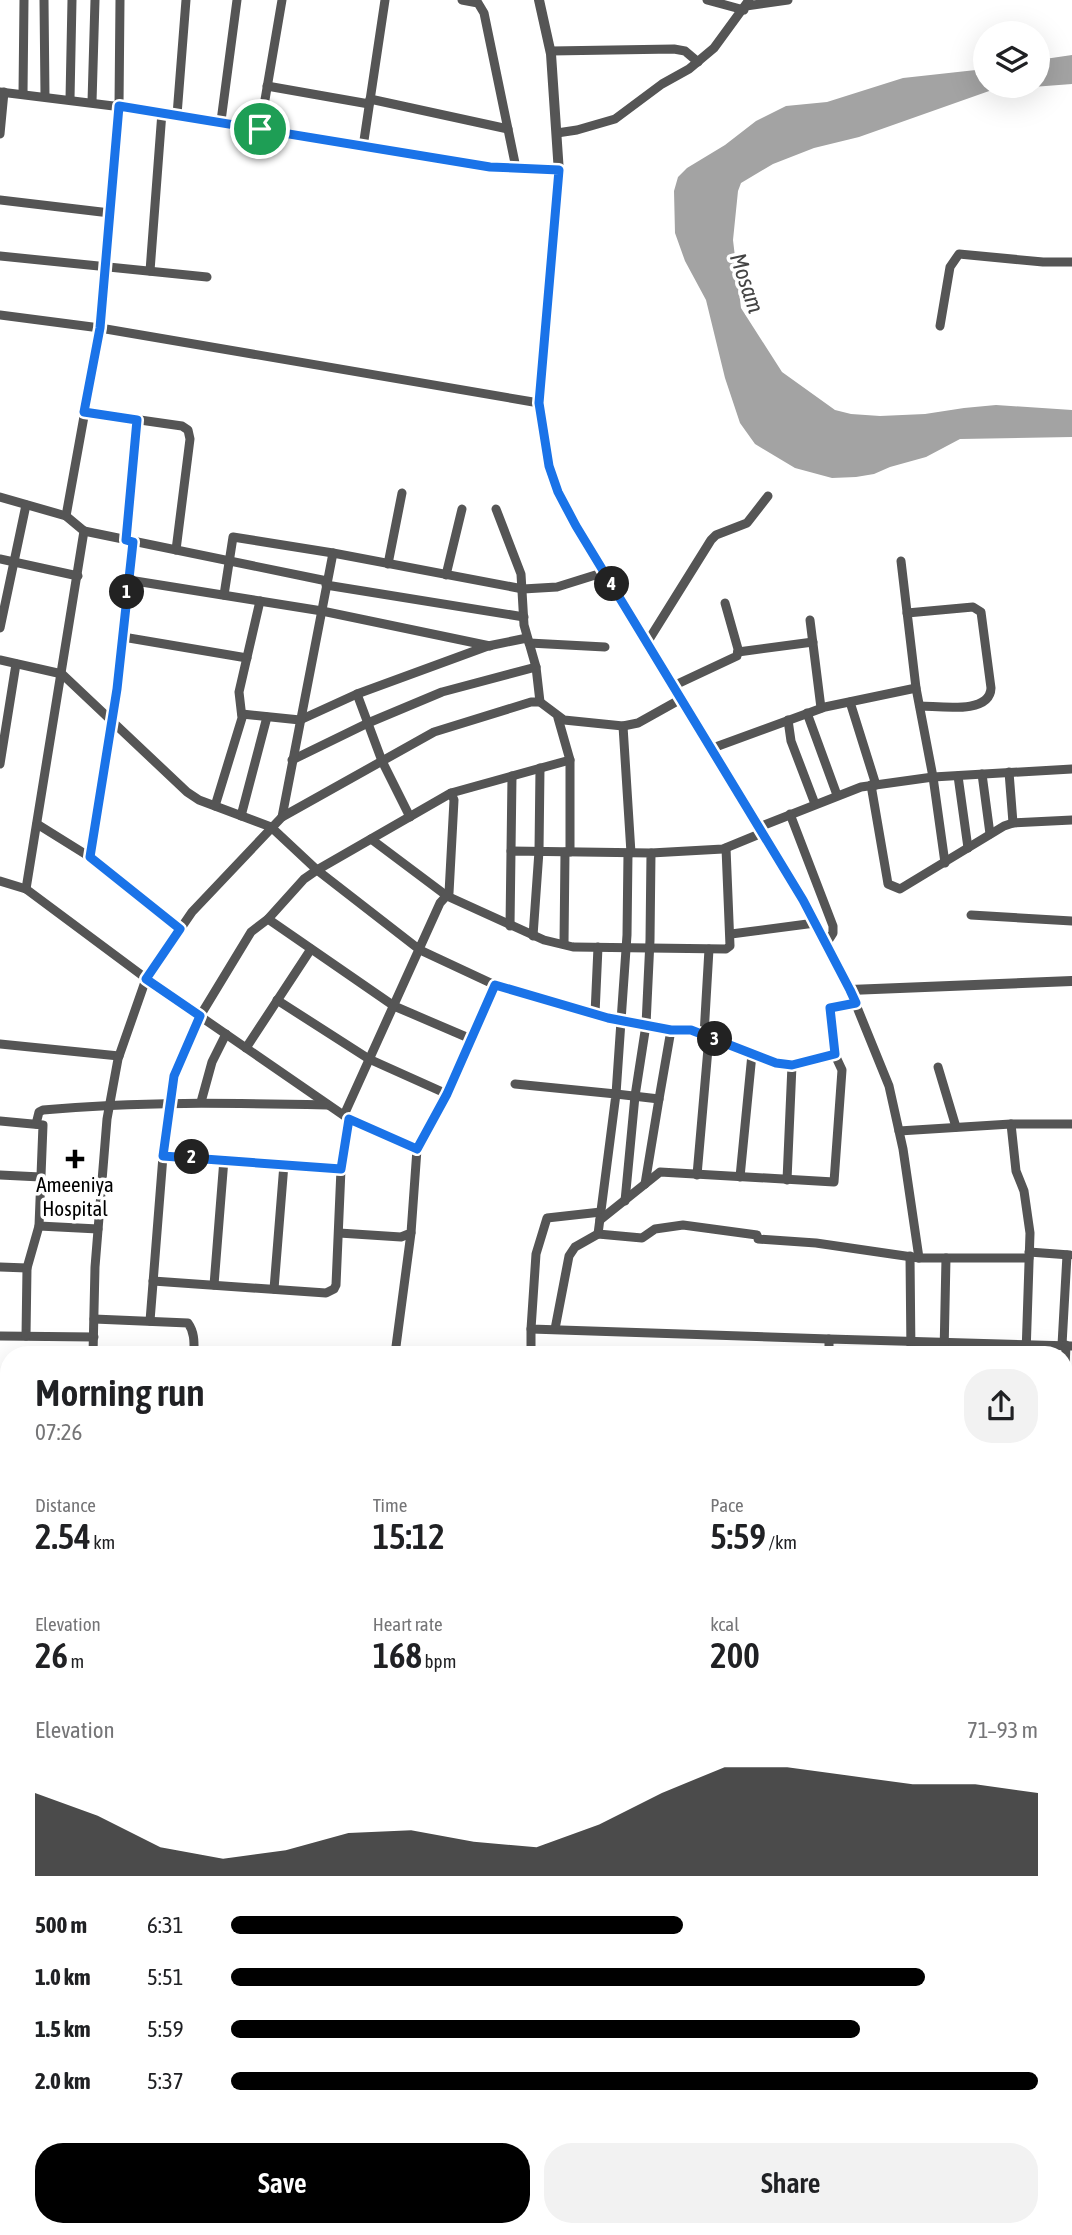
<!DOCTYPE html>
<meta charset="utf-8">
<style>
:root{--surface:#fff;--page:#f2f2f2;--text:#202124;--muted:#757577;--accent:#000}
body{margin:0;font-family:"Asap Condensed",sans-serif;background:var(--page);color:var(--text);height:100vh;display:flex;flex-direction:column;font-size:26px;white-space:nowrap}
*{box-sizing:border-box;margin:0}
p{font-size:23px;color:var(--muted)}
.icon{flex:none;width:38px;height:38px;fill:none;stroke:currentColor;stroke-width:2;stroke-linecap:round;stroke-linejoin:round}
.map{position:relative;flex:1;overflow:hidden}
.side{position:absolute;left:0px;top:1346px;width:1073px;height:891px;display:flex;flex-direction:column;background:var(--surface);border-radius:28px 28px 0 0;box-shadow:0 7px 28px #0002}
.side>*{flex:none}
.controls{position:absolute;left:973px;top:21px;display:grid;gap:14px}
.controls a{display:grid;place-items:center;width:77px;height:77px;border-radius:50%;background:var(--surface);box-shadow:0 7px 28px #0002;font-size:35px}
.pin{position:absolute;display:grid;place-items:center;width:60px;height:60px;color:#fff;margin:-30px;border:4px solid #fff;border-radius:50%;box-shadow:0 2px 7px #0007}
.km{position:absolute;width:35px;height:35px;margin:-18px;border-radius:50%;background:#222;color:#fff;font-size:19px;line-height:35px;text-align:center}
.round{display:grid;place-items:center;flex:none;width:74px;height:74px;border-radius:28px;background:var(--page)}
.summary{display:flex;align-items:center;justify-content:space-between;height:119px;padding:0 35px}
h1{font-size:38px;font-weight:600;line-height:52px}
.metrics{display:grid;grid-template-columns:repeat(3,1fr);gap:10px;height:119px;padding:7px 35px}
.metrics div{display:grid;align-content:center}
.metrics b{font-size:35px;font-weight:600}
.metrics small{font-size:19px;font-weight:400}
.metrics p{font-size:19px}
.chart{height:196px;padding:14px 35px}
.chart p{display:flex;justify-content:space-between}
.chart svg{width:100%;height:126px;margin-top:7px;fill:var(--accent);opacity:.7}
.cta{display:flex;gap:14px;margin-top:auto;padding:14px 35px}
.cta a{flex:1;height:80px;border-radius:28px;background:var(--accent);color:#fff;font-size:28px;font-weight:600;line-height:80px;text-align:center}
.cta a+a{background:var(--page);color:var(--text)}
ul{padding:0 35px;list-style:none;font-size:23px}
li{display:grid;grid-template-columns:112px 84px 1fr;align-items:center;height:52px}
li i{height:18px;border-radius:9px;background:var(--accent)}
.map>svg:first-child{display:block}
.grass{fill:url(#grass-tufts)}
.water{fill:#a3a3a3}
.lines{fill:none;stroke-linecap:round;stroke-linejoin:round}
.minor{stroke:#555;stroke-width:9}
.tertiary{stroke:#555;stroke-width:10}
.route-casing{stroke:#fff;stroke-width:14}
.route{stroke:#1a73e8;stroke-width:9}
.poi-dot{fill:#000;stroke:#fff;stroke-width:2.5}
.labels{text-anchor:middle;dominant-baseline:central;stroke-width:7;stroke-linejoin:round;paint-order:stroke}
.poi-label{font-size:21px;fill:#000;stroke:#fff}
.water-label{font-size:23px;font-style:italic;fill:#444;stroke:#fff}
</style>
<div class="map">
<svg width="1072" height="2235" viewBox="0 0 1072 2235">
<defs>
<pattern id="grass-tufts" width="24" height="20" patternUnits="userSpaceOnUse" patternTransform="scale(1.75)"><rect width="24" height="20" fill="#dcdcdc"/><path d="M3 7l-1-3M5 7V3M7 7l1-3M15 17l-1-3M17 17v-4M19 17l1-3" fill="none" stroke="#bbb"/></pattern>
</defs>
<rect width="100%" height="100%" fill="#fff"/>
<polygon class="grass" points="0,1909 9,1946 9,2122 0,2124"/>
<polygon class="water" points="1072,55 1072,84 992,90 859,137 814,148 773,164 741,183 738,191 733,240 741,308 782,372 835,410 851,414 880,416 925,414 964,408 996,405 1072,410 1072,437 960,439 926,457 890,467 874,474 856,477 832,478 795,468 755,444 740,423 725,378 706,300 685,261 675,233 674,191 678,177 687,168 725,145 756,121 786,106 827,102 903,78 985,69 985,86 1038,86 1038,60"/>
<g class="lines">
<g class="minor">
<polyline points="44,0 45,96"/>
<polyline points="462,0 478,3 484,13 516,168"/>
<polyline points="707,0 744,10"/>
<polyline points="746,6 788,0"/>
<polyline points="551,51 674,49 685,51 698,62"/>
<polyline points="267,86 369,104"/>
<polyline points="0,92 162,112 490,167 559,170"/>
<polyline points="23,94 24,0"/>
<polyline points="70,99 72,0"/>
<polyline points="370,99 508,129"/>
<polyline points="92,102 95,0"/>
<polyline points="177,115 186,0"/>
<polyline points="221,121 237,0"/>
<polyline points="260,129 282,0"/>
<polyline points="557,133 577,130 615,119 662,84 689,69 714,48 749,0"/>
<polyline points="0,134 4,92"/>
<polyline points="363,147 385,0"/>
<polyline points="0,200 110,213"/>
<polyline points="0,256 207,277"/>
<polyline points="150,271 162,112"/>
<polyline points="0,315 100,328 539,403"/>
<polyline points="940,326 950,267 959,254 1043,262 1072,262"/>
<polyline points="84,412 182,426 188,430 190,439 176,550"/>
<polyline points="0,497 66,516 84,531 26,889"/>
<polyline points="496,509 521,574 524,625 536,667 540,702"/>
<polyline points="66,516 100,328 119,106 120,0"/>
<polyline points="84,531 327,581"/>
<polyline points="126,540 137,420"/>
<polyline points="0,559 78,576"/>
<polyline points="901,561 916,688 933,777 945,863"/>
<polyline points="388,564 402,493"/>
<polyline points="446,575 462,509"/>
<polyline points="129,580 322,611 490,646"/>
<polyline points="326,585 524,617"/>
<polyline points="224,595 233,537 333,553 523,589 557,587 605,572"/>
<path d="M 907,613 L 973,607 L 981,612 L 991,688 C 990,715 939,706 920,706"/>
<polyline points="810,620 821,708"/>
<polyline points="0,628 26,505"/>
<polyline points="123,637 247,658"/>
<polyline points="648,641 711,540 716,535 747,523 768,496"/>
<polyline points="529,643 605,647"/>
<polyline points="738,652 813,642"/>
<polyline points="0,660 62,674 187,792 199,800 271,827 317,870 304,879 268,919 394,1006 471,1039"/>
<polyline points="673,686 737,656 738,649 725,603"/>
<polyline points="357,694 382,761 410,817"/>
<polyline points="850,702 876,785"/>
<polyline points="807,713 837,795"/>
<polyline points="242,714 300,720 357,694 488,646 527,638"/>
<polyline points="788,720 791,741 815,804"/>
<polyline points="623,726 631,853"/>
<polyline points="710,749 825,707 916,688"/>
<polyline points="292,760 368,723 442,692 536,667"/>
<polyline points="0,764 16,664"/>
<polyline points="1009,772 1013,823"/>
<polyline points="982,774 990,834"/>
<polyline points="958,776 968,848"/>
<polyline points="871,785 887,878 888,884 900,889 1004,826 1013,823 1072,820"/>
<polyline points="451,793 570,760 558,718"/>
<polyline points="215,806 242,718 239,692 260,601"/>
<polyline points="790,814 833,926 833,933 826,944"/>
<polyline points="241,816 267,717"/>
<polyline points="282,817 333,553"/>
<polyline points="37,824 90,857 180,929"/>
<polyline points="759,827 861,787 933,777 1072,769"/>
<polyline points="371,839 447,896 544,940 573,947 726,949 730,946 726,848"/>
<polyline points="511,851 512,776"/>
<polyline points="570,852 570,760"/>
<polyline points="651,853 723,849 762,833"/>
<polyline points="90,857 117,689 133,542"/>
<polyline points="0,881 26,889 159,988 349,1119 417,1149 447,1094 495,985 420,950 317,870 451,793 454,800 449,893 440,903 344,1115"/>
<polyline points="971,915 1072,921"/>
<polyline points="731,934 815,923"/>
<polyline points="533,936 539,851 540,768"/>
<polyline points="564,944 565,852"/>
<polyline points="495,985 621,1021 616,1094 659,1099 671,1030 646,1025 650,940 651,853 511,851 510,926"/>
<polyline points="850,990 889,1086 903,1149 919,1258 1029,1258"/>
<polyline points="277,1000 369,1059 447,1094"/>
<polyline points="595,1014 598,947"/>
<polyline points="671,1030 691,1030 776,1063 792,1065 835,1054"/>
<polyline points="704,1035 709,949"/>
<polyline points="0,1044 119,1056"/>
<polyline points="246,1048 311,949"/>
<polyline points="938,1067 956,1127"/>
<polyline points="515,1084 616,1094 598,1234 642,1238 655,1229 683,1225 757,1235 758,1239 816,1243 919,1258"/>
<polyline points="201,1102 212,1062 226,1034"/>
<polyline points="0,1121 43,1125 39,1226 98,1229"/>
<path d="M 36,1124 L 39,1112 L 43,1110 C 138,1101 232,1103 328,1105"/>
<polyline points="899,1131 1011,1124"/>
<polyline points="163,1156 341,1169"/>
<polyline points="0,1175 41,1177"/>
<polyline points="697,1175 709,1037"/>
<polyline points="740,1177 752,1054"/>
<polyline points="787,1180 792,1065"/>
<polyline points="645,1184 659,1099"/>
<polyline points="625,1201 635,1096 646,1025 621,1021 627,935 628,853"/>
<polyline points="601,1212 547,1218 536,1254 531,1329 829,1339"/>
<polyline points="600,1220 660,1172 834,1182 842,1070 835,1055 830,1008 855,1003"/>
<polyline points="339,1233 401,1237 411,1233 417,1149"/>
<polyline points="1029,1252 1070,1255"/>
<polyline points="910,1256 911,1354"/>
<polyline points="0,1267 27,1268"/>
<polyline points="153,1281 326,1293 334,1289 336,1285 341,1169 349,1119"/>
<polyline points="214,1285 224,1159"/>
<polyline points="274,1289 284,1164"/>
<path d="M 94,1319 L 188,1323 C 195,1333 194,1343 194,1354"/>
<polyline points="150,1321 163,1156 171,1089 178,1064 200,1016 251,932 268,919"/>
<polyline points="531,1329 531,1354"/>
<polyline points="555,1329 569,1256 575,1247 598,1234"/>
<polyline points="0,1336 94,1337"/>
<polyline points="26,1336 27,1268 39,1226"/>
<polyline points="1062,1345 1067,1255"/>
<polyline points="93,1354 95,1267 107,1119 118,1059 146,979 192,912 282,817 434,732 531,702 540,702 564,720 623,726 638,723 681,699"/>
<polyline points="395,1354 411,1233"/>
<polyline points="829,1354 829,1339 1072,1346"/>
<polyline points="944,1354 946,1258"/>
<polyline points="1026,1354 1030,1233 1024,1191 1016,1171 1011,1124 1072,1124"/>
<polyline points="1064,1391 1066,1345"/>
<polyline points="0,1397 9,1397"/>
<polyline points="1064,1486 1072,1485"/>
<polyline points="0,1518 9,1517"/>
<polyline points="0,1586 9,1586"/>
<polyline points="1064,1632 1072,1630"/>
<polyline points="1064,1695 1072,1694"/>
<polyline points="1064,1743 1072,1743"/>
<polyline points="1064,1837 1072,1836"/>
<polyline points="1064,1880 1072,1879"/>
<polyline points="1064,1964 1072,1963"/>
<polyline points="1064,2020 1072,2051"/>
<polyline points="1064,2068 1072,2067"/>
<polyline points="0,2132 9,2131"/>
<polyline points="1064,2196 1072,2196"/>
<polyline points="0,2211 9,2202"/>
<polyline points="22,2228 22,2235"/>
<polyline points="66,2228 66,2235"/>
<polyline points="156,2228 156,2235"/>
<polyline points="281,2228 281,2235"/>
<polyline points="393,2228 393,2235"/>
<polyline points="467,2228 467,2235"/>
<polyline points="530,2228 531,2235"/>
<polyline points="713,2228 713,2235"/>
<polyline points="740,2228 740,2235"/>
<polyline points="763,2228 763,2235"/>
<polyline points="787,2228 787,2235"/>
<polyline points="814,2228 814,2235"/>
<polyline points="223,2235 224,2228"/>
<polyline points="334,2235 334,2228"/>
<polyline points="839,2235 839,2228"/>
<polyline points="867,2235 867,2228"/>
<polyline points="913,2235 913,2228"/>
<polyline points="948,2235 949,2228"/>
<polyline points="983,2235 983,2228"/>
<polyline points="1018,2235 1018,2228"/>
</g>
<polyline class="tertiary" points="539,0 551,54 559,173 539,403 549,466 557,492 576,526 642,632 803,900 850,990 1072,981"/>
</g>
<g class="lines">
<defs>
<polygon id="route" points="119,106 490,167 559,170 539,403 549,466 558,492 576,526 803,900 850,990 856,1003 830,1008 835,1054 792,1065 776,1063 691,1030 671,1030 608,1018 495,985 447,1094 417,1149 349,1119 341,1169 163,1156 174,1076 200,1016 146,979 180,929 90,857 117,689 133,542 126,540 137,420 84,412 100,328"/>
</defs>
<use href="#route" class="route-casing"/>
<use href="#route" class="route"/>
</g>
<path class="poi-dot" d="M71.5 1148.5h7v7h7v7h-7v7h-7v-7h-7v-7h7z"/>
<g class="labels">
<g class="poi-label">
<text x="75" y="1184">Ameeniya<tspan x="75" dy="24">Hospital</tspan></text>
</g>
<g class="water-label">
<text transform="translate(747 283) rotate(71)">Mosam</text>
</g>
</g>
</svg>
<div class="controls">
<a><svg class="icon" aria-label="layers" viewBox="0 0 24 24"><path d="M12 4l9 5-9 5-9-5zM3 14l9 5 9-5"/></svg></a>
</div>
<div class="pin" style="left:260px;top:129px;background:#1e9e55"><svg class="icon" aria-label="arrive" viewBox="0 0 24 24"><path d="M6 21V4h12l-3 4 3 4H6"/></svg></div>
<b class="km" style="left:127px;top:592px">1</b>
<b class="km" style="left:192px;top:1157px">2</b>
<b class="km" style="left:715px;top:1039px">3</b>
<b class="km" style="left:612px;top:584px">4</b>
<section class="side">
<div class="summary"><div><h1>Morning run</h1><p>07:26</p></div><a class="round"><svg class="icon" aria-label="share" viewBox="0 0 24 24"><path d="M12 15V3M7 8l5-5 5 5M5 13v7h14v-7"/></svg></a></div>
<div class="metrics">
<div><p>Distance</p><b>2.54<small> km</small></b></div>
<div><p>Time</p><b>15:12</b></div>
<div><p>Pace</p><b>5:59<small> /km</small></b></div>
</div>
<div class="metrics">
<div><p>Elevation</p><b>26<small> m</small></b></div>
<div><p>Heart rate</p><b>168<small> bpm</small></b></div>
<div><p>kcal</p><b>200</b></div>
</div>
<div class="chart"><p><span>Elevation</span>71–93 m</p>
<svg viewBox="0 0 160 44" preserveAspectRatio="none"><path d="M0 44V15L10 23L20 34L30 38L40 35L50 29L60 28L70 32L80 34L90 26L100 15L110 6L120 6L130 9L140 12L150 12L160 15V44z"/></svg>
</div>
<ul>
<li><b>500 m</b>6:31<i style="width:56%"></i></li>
<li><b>1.0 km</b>5:51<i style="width:86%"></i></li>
<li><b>1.5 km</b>5:59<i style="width:78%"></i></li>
<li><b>2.0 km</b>5:37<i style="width:100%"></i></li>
</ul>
<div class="cta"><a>Save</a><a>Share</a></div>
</section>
</div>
